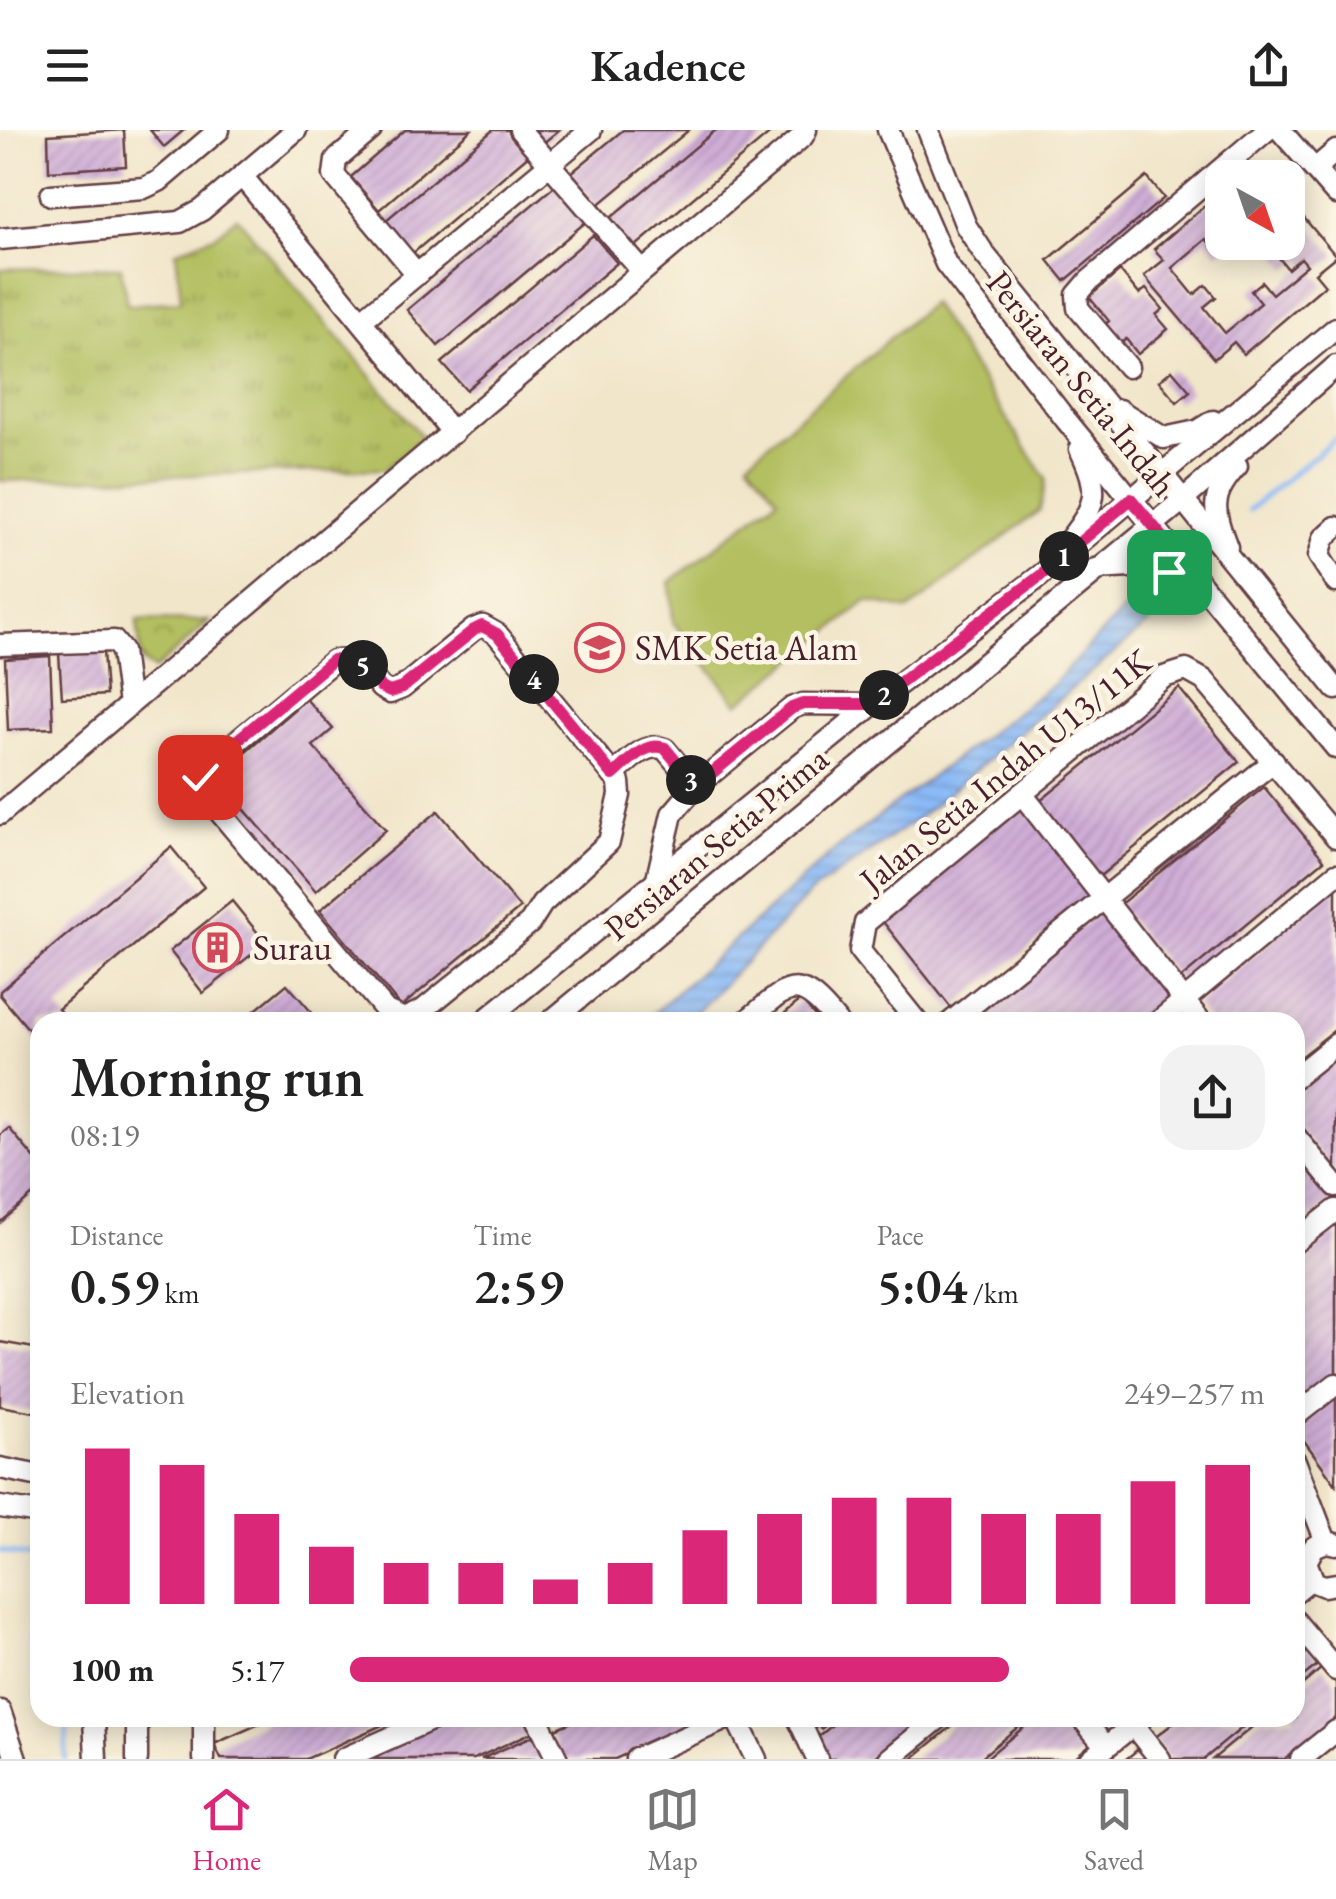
<!DOCTYPE html>
<meta charset="utf-8">
<style>
:root{--surface:#fff;--page:#f2f2f2;--text:#222;--muted:#767676;--line:#e0e0e0;--accent:#db2777}
body{margin:0;font-family:"EB Garamond",serif;background:var(--page);color:var(--text);height:100vh;display:flex;flex-direction:column;font-size:38px;white-space:nowrap}
*{box-sizing:border-box;margin:0}
p{font-size:32px;color:var(--muted)}
.icon{flex:none;width:55px;height:55px;fill:none;stroke:currentColor;stroke-width:2;stroke-linecap:round;stroke-linejoin:round}
.map{position:relative;flex:1;overflow:hidden}
.details{position:absolute;left:30px;top:882px;width:1275px;height:715px;display:flex;flex-direction:column;background:var(--surface);border-radius:30px;box-shadow:0 5px 25px #0003}
.details>*{flex:none}
.needle{width:65px;rotate:140deg}
.fabs{position:absolute;left:1205px;top:30px;display:grid;gap:20px}
.fabs a{display:grid;place-items:center;width:100px;height:100px;border-radius:20px;background:var(--surface);box-shadow:0 5px 25px #0003;font-size:50px}
.pin{position:absolute;display:grid;place-items:center;width:85px;height:85px;color:#fff;margin:-42px;border-radius:20px;box-shadow:0 5px 15px #0006}
.km{position:absolute;width:50px;height:50px;margin:-25px;border-radius:50%;background:#222;color:#fff;font-size:28px;line-height:50px;text-align:center}
.round{display:grid;place-items:center;flex:none;width:105px;height:105px;border-radius:30px;background:var(--page)}
.head{display:flex;align-items:center;justify-content:space-between;height:170px;padding:0 40px}
h1{font-size:55px;font-weight:600;line-height:75px}
.metrics{display:grid;grid-template-columns:repeat(3,1fr);gap:15px;height:170px;padding:10px 40px}
.metrics div{display:grid;align-content:center}
.metrics b{font-size:50px;font-weight:600}
.metrics small{font-size:28px;font-weight:400}
.metrics p{font-size:28px}
.chart{height:280px;padding:20px 40px}
.chart p{display:flex;justify-content:space-between}
.chart svg{width:100%;height:180px;margin-top:10px;stroke:var(--accent);stroke-width:6}
ul{padding:0 40px;list-style:none;font-size:32px}
li{display:grid;grid-template-columns:160px 120px 1fr;align-items:center;height:75px}
li i{height:25px;border-radius:12px;background:var(--accent)}
header{display:flex;justify-content:space-between;align-items:center;height:130px;padding:0 40px;background:var(--surface);font-size:45px;font-weight:600}
.menu{display:flex;justify-content:space-around;align-items:center;height:140px;border-top:2px solid var(--line);background:var(--surface);font-size:28px;color:var(--muted)}
.menu a{display:grid;justify-items:center;gap:5px}
.menu .active{color:var(--accent)}
.map>svg:first-child{display:block}
.grass{fill:url(#grass-tufts);stroke:#7e6f46;stroke-width:2.5}
.park{fill:url(#park-crowns);stroke:#7e6f46;stroke-width:2.5}
.pitch{fill:#b3bf61;stroke:#7e6f46;stroke-width:2.5}
.water{fill:url(#water-rules);stroke:#6a6c90;stroke-width:2.5}
.lines{fill:none;stroke-linecap:round;stroke-linejoin:round}
.stream{stroke:#8abaf6;stroke-width:5}
.building{fill:url(#building-hatch)}
.minor-casing{stroke:#633d43;stroke-width:25}
.minor{stroke:#fff;stroke-width:20}
.route-casing{stroke:#fff;stroke-width:20}
.route{stroke:#db2777;stroke-width:12}
.labels{text-anchor:middle;dominant-baseline:central;stroke-width:9;stroke-linejoin:round;paint-order:stroke}
.street-label{font-size:35px;fill:#4a1f2b;stroke:#fcf5e5}
.poi-label{font-size:35px;fill:#4a1f2b;stroke:#fcf5e5;text-anchor:start}
</style>
<header><svg class="icon" aria-label="menu" viewBox="0 0 24 24"><path d="M4 6h16M4 12h16M4 18h16"/></svg>Kadence<svg class="icon" aria-label="share" viewBox="0 0 24 24"><path d="M12 15V3M7 8l5-5 5 5M5 13v7h14v-7"/></svg></header>
<div class="map">
<svg width="1336" height="1629" viewBox="0 0 1336 1629">
<defs>
<pattern id="grass-tufts" width="24" height="20" patternUnits="userSpaceOnUse" patternTransform="scale(2.5)"><rect width="24" height="20" fill="#b3bf61"/><path d="M3 7l-1-3M5 7V3M7 7l1-3M15 17l-1-3M17 17v-4M19 17l1-3" fill="none" stroke="#949b50"/></pattern>
<pattern id="park-crowns" width="20" height="18" patternUnits="userSpaceOnUse" patternTransform="scale(2.5)"><rect width="20" height="18" fill="#b3bf61"/><path d="M2 6a3 3 0 1 1 6 0M12 15a3 3 0 1 1 6 0" fill="none" stroke="#949b50"/></pattern>
<pattern id="water-rules" width="6" height="5" patternUnits="userSpaceOnUse" patternTransform="scale(2.5)"><rect width="6" height="5" fill="#8abaf6"/><path d="M0 2.5h6" fill="none" stroke="#799fd3"/></pattern>
<pattern id="building-hatch" width="6" height="6" patternUnits="userSpaceOnUse" patternTransform="scale(2.5)"><rect width="6" height="6" fill="#cfadd7"/><path d="M-1 1l2-2M0 6l6-6M5 7l2-2" fill="none" stroke="#b394b9"/></pattern>
</defs>
<rect width="100%" height="100%" fill="#fcf5e5"/>
<filter id="ink" filterUnits="userSpaceOnUse"><feTurbulence type="fractalNoise" baseFrequency=".01" numOctaves="2"/><feDisplacementMap in="SourceGraphic" scale="20" xChannelSelector="R" yChannelSelector="G"/><feConvolveMatrix kernelMatrix="1 2 1 2 8 2 1 2 1" color-interpolation-filters="sRGB"/></filter>
<filter id="wash" filterUnits="userSpaceOnUse"><feTurbulence type="fractalNoise" baseFrequency=".0048" numOctaves="4" result="noise"/><feDisplacementMap in="SourceGraphic" scale="40" xChannelSelector="R" yChannelSelector="G"/><feGaussianBlur stdDeviation="2.25" result="paint"/><feColorMatrix in="noise" values="0 0 0 0 0 0 0 0 0 0 0 0 0 0 0 0 0 1.4 0 .05"/><feComposite in="paint" operator="in"/></filter>
<g filter="url(#wash)">
<rect width="100%" height="100%" fill="#f1e6ca"/>
<polygon class="grass" points="237,87 422,307 386,339 0,351 0,139 121,137 127,175 181,171 176,121 217,105"/>
<polygon class="park" points="137,490 210,491 154,540 141,530"/>
<polygon class="pitch" points="931,173 1046,349 1040,380 909,480 867,471 738,574 673,492 670,452 778,368 748,331"/>
<polygon class="water" points="1167,454 1168,467 1159,485 920,687 813,761 687,892 644,892 836,719 1051,556 1120,484 1157,455"/>
<g class="lines">
<g class="stream">
<polyline points="1249,380 1336,308"/>
<polyline points="0,1421 40,1429"/>
<polyline points="65,1629 68,1588"/>
</g>
</g>
<g id="blocks">
<g class="building">
<polygon points="124,0 126,36 49,41 48,5"/>
<polygon points="150,0 184,0 164,17"/>
<polygon points="405,0 471,0 379,80 351,47"/>
<polygon points="493,0 510,0 530,24 412,124 385,91"/>
<polygon points="530,0 559,0 542,14"/>
<polygon points="623,0 689,0 596,77 570,44"/>
<polygon points="716,0 774,0 630,121 606,92"/>
<polygon points="1147,47 1164,68 1065,151 1048,130"/>
<polygon points="557,54 587,91 438,216 407,180"/>
<polygon points="1222,61 1222,97 1218,100 1222,112 1231,112 1218,123 1206,109 1172,138 1194,165 1206,155 1216,167 1204,177 1225,203 1261,173 1251,161 1262,152 1272,164 1307,135 1301,128 1288,139 1266,112 1288,112 1288,69 1336,126 1315,143 1325,155 1244,224 1234,212 1214,229 1144,146 1164,130 1154,119"/>
<polygon points="593,105 617,133 466,260 442,233"/>
<polygon points="1120,141 1139,164 1146,159 1163,179 1156,185 1168,199 1138,224 1126,209 1119,215 1103,196 1109,191 1089,167"/>
<polygon points="1172,240 1190,261 1177,272 1159,251"/>
<polygon points="103,521 106,565 62,568 59,524"/>
<polygon points="50,526 53,598 8,600 5,529"/>
<polygon points="1179,558 1239,632 1100,746 1039,672"/>
<polygon points="306,569 333,599 313,616 386,700 316,761 216,647"/>
<polygon points="1264,657 1324,730 1179,850 1118,776"/>
<polygon points="1021,672 1095,765 952,879 880,788"/>
<polygon points="438,681 520,778 401,877 320,780"/>
<polygon points="171,717 204,757 58,879 69,892 40,892 40,913 0,865 0,861"/>
<polygon points="1336,756 1336,899 1295,931 1295,892 1210,892 1196,875"/>
<polygon points="232,771 266,813 203,863 170,821"/>
<polygon points="1105,778 1177,868 1146,892 963,892"/>
<polygon points="287,854 320,892 241,892"/>
<polygon points="801,870 820,892 774,892"/>
<polygon points="1336,922 1336,1043 1295,994 1295,954"/>
<polygon points="9,998 40,1035 40,1059 0,1093 0,1005"/>
<polygon points="1295,1020 1336,1066 1295,1102"/>
<polygon points="1336,1091 1336,1249 1295,1282 1295,1123"/>
<polygon points="0,1212 40,1219 40,1283 0,1276"/>
<polygon points="1336,1266 1336,1355 1295,1298"/>
<polygon points="1295,1503 1320,1533 1295,1553"/>
<polygon points="1323,1537 1336,1553 1336,1587 1285,1629 1213,1629 1263,1588 1295,1588 1295,1561"/>
<polygon points="273,1588 398,1588 306,1629 221,1629 214,1614"/>
<polygon points="449,1588 529,1588 535,1601 474,1629 357,1629"/>
<polygon points="581,1588 707,1588 615,1629 563,1629 550,1601"/>
<polygon points="812,1588 835,1588 821,1599"/>
<polygon points="841,1588 923,1588 873,1629 827,1629 812,1612"/>
<polygon points="962,1588 1029,1588 979,1629 912,1629"/>
<polygon points="1035,1588 1071,1588 1092,1613 1073,1629 985,1629"/>
<polygon points="1090,1588 1127,1588 1105,1606"/>
<polygon points="1180,1588 1254,1588 1204,1629 1170,1629 1153,1609"/>
<polygon points="537,1604 548,1629 481,1629"/>
<polygon points="1142,1616 1153,1629 1126,1629"/>
</g>
</g>
</g>
<g filter="url(#ink)">
<use href="#blocks" fill-opacity="0" stroke="#633d43" stroke-width="2.5"/>
<g class="lines">
<defs>
<g id="minor">
<polyline points="371,0 336,30 334,45 417,144"/>
<polyline points="520,0 642,141"/>
<polyline points="888,0 946,134 1066,290 1336,618"/>
<polyline points="928,0 966,96 985,125 1336,559"/>
<polyline points="1280,0 1336,64"/>
<polyline points="1315,39 1336,21"/>
<polyline points="242,46 453,303"/>
<polyline points="51,65 144,58 159,51 219,0"/>
<polyline points="0,109 180,92 202,80 296,0"/>
<polyline points="362,190 591,0"/>
<polyline points="1128,237 1078,178 1077,165 1089,151 1267,0"/>
<polyline points="1119,280 1164,308 1197,301 1213,291"/>
<polyline points="1336,397 1324,408 1319,426 1336,452"/>
<path d="M 1069,410 C 1098,373 1100,361 1080,319"/>
<path d="M 1227,417 C 1213,381 1209,366 1237,336"/>
<polyline points="1096,439 1148,436 1198,451"/>
<polygon points="483,496 497,504 619,652 620,665 609,712 542,774 530,793 423,880 404,889 386,881 198,656 204,639 333,531 357,530 381,558 390,563 402,558 474,499"/>
<polyline points="0,515 114,511 122,521 129,575"/>
<path d="M 613,645 C 628,632 645,611 665,619 L 696,656"/>
<polyline points="1022,664 1201,892"/>
<polyline points="0,684 803,6 806,0"/>
<polyline points="657,748 672,684 696,656 792,578 803,574 872,575"/>
<polyline points="483,892 872,575 1040,446 1336,198"/>
<polyline points="550,892 1183,370 1336,236"/>
<path d="M 745,892 C 789,856 796,841 837,892"/>
<polyline points="917,892 860,821 865,793 1164,547 1186,540 1204,550 1336,707"/>
<polyline points="951,892 1274,631"/>
<polyline points="1158,892 1336,744"/>
<polyline points="1295,947 1336,914"/>
<polyline points="1295,1006 1336,1056"/>
<polyline points="1295,1112 1336,1080"/>
<polyline points="1295,1286 1336,1254"/>
<polyline points="1295,1331 1326,1412"/>
<polyline points="0,1338 40,1346"/>
<polyline points="0,1377 40,1383"/>
<polyline points="1336,1414 1326,1412 1314,1417 1306,1432 1314,1452 1324,1456 1336,1454"/>
<polyline points="1295,1462 1311,1449"/>
<polyline points="1295,1491 1336,1540"/>
<polyline points="0,1581 16,1629"/>
<polyline points="94,1588 96,1629"/>
<polyline points="137,1588 137,1629"/>
<polyline points="204,1588 204,1629"/>
<polyline points="537,1588 557,1629"/>
<polyline points="736,1588 756,1629"/>
<polyline points="798,1588 817,1629"/>
<polyline points="1082,1588 1106,1617"/>
<polyline points="1133,1595 1160,1629"/>
<polyline points="343,1629 435,1588"/>
<polyline points="636,1629 728,1588"/>
<polyline points="889,1629 939,1588"/>
<polyline points="1091,1629 1142,1588"/>
<polyline points="1301,1629 1336,1601"/>
</g>
</defs>
<use href="#minor" class="minor-casing"/>
<use href="#minor" class="minor"/>
</g>
</g>
<g class="lines" filter="url(#ink)">
<defs>
<path id="route" d="M 200,647 L 204,638 L 333,530 L 358,530 L 382,558 L 390,562 L 402,558 L 474,500 L 482,496 L 497,504 L 613,645 C 628,632 645,611 665,618 L 696,656 L 792,578 L 803,574 L 872,574 L 1040,446 L 1131,369 L 1200,452 L 1169,442"/>
</defs>
<use href="#route" class="route-casing"/>
<use href="#route" class="route"/>
</g>
<defs>
<symbol id="school-ring" viewBox="-11 -11 22 22"><circle r="9.5" fill="#fcf5e5" stroke="#d1495b" stroke-width="1.5"/><path d="M0-5L7-2L0 1L-7-2ZM-4 1L0 2.5L4 1V4Q0 6-4 4Z" fill="#d1495b"/></symbol>
<symbol id="building-ring" viewBox="-11 -11 22 22"><circle r="9.5" fill="#fcf5e5" stroke="#d1495b" stroke-width="1.5"/><path d="M-4-6H4V6H1V3H-1V6H-4ZM-2.5-4.3h1.7v1.8h-1.7ZM.8-4.3h1.7v1.8H.8ZM-2.5-1h1.7V.8h-1.7ZM.8-1h1.7V.8H.8Z" fill="#d1495b"/></symbol>
</defs>
<g fill-rule="evenodd">
<use href="#school-ring" x="572" y="490" width="55" height="55"/>
<use href="#building-ring" x="190" y="790" width="55" height="55"/>
</g>
<g class="labels">
<g class="street-label">
<text transform="translate(1082 253) rotate(51)">Persiaran Setia Indah</text>
<text transform="translate(1005 640) rotate(-39)">Jalan Setia Indah U13/11K</text>
<text transform="translate(716 713) rotate(-40)">Persiaran Setia Prima</text>
</g>
<g class="poi-label">
<text x="635" y="517">SMK Setia Alam</text>
<text x="253" y="817">Surau</text>
</g>
</g>
</svg>
<div class="fabs">
<a><svg class="needle" viewBox="-14 -14 28 28"><path d="M0-13l5 13h-10z" fill="#e53935"/><path d="M0 13l5-13h-10z" fill="#767676"/></svg></a>
</div>
<div class="pin" style="left:1169px;top:442px;background:#1e9e55"><svg class="icon" aria-label="arrive" viewBox="0 0 24 24"><path d="M6 21V4h12l-3 4 3 4H6"/></svg></div>
<div class="pin" style="left:200px;top:647px;background:#d93025"><svg class="icon" aria-label="check" viewBox="0 0 24 24"><path d="M5 12l5 5 9-10"/></svg></div>
<b class="km" style="left:1064px;top:426px">1</b>
<b class="km" style="left:884px;top:565px">2</b>
<b class="km" style="left:691px;top:650px">3</b>
<b class="km" style="left:534px;top:549px">4</b>
<b class="km" style="left:363px;top:535px">5</b>
<section class="details">
<div class="head"><div><h1>Morning run</h1><p>08:19</p></div><a class="round"><svg class="icon" aria-label="share" viewBox="0 0 24 24"><path d="M12 15V3M7 8l5-5 5 5M5 13v7h14v-7"/></svg></a></div>
<div class="metrics">
<div><p>Distance</p><b>0.59<small> km</small></b></div>
<div><p>Time</p><b>2:59</b></div>
<div><p>Pace</p><b>5:04<small> /km</small></b></div>
</div>
<div class="chart"><p><span>Elevation</span>249–257 m</p>
<svg viewBox="0 0 160 44" preserveAspectRatio="none"><path d="M5 44V6M15 44V10M25 44V22M35 44V30M45 44V34M55 44V34M65 44V38M75 44V34M85 44V26M95 44V22M105 44V18M115 44V18M125 44V22M135 44V22M145 44V14M155 44V10"/></svg>
</div>
<ul>
<li><b>100 m</b>5:17<i style="width:72%"></i></li>
</ul>
</section>
</div>
<nav class="menu">
<a class="active"><svg class="icon" aria-label="home" viewBox="0 0 24 24"><path d="M3 11l9-7 9 7M6 9v11h12V9"/></svg>Home</a>
<a><svg class="icon" aria-label="map" viewBox="0 0 24 24"><path d="M3 6l6-2 6 2 6-2v14l-6 2-6-2-6 2zM9 4v14M15 6v14"/></svg>Map</a>
<a><svg class="icon" aria-label="saved" viewBox="0 0 24 24"><path d="M7 4h10v16l-5-4-5 4z"/></svg>Saved</a>
</nav>
